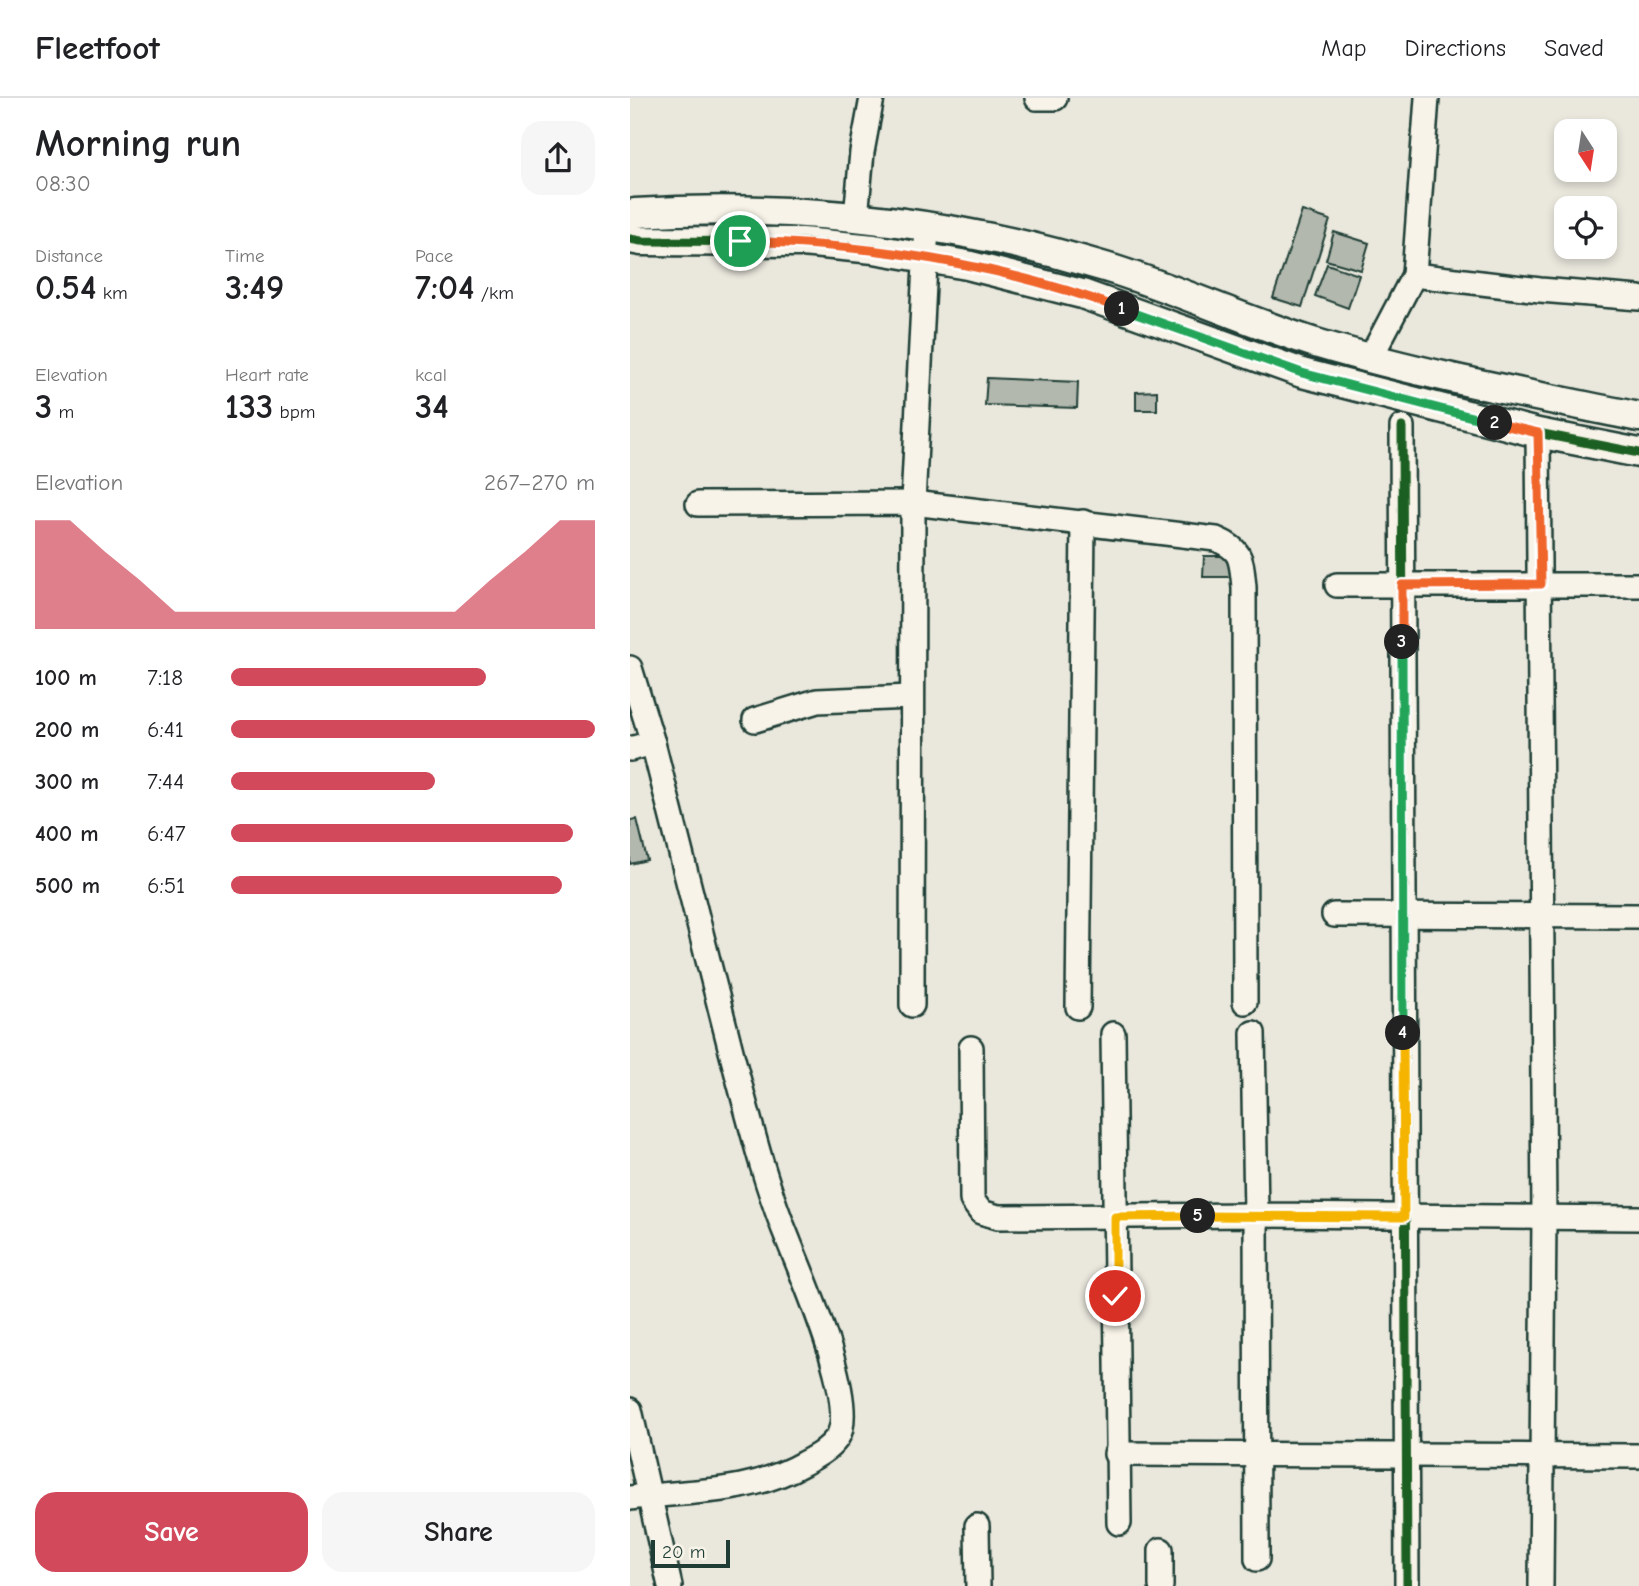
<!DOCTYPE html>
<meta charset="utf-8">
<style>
:root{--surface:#fff;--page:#f6f6f6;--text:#202124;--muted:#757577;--line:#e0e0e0;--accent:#d1495b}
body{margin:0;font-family:"Comic Neue",sans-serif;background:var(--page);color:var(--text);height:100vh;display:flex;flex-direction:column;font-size:26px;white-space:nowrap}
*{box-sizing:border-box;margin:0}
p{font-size:23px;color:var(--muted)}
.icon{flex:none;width:38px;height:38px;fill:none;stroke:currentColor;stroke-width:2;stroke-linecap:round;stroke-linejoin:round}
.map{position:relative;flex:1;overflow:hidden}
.drawer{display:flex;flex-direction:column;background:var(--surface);width:630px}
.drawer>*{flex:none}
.needle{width:46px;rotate:168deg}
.buttons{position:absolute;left:924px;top:21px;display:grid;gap:14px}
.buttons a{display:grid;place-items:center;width:63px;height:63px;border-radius:14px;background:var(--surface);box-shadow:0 4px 10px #0003;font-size:35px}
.scale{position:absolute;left:21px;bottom:18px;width:79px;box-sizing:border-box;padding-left:7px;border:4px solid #1f3d34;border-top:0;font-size:19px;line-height:24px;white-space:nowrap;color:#1f3d34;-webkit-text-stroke:5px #f7f3e8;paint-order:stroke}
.pin{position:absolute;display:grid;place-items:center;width:60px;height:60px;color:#fff;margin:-30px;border:4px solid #fff;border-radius:50%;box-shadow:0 2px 7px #0007}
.km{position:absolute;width:35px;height:35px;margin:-18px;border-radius:50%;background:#222;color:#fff;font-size:19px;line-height:35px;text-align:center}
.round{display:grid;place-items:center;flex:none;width:74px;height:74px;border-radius:21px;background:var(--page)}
.headline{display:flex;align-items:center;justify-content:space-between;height:119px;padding:0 35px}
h1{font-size:38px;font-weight:700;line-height:52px}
.stats{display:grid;grid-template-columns:repeat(3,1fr);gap:10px;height:119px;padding:7px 35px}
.stats div{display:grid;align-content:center}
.stats b{font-size:35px;font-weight:700}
.stats small{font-size:19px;font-weight:400}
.stats p{font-size:19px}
.chart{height:196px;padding:14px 35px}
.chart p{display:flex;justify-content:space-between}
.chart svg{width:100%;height:126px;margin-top:7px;fill:var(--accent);opacity:.7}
.action{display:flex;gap:14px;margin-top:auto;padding:14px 35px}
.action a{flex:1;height:80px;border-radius:21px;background:var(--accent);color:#fff;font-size:28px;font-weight:700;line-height:80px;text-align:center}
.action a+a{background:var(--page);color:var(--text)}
ul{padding:0 35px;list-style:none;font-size:23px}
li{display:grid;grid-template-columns:112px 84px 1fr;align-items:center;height:52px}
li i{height:18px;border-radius:9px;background:var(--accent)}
header{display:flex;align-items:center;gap:42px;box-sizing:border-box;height:98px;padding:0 35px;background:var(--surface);border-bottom:2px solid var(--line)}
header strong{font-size:33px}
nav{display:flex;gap:38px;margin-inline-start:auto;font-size:24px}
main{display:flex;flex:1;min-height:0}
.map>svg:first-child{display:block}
.building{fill:#b2b8ae;stroke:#1f3d34;stroke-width:2}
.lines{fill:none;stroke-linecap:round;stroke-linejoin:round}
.minor-casing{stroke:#1f3d34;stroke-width:28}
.tertiary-casing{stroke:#1f3d34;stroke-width:33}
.minor{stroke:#f7f3e8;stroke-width:23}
.tertiary{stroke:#f7f3e8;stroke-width:28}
.cycleway-casing{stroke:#f7f3e8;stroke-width:13}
.cycleway{stroke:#1b5e20;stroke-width:9}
.split-1-casing{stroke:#fff;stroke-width:14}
.split-2-casing{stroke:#fff;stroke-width:14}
.split-3-casing{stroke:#fff;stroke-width:14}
.split-4-casing{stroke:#fff;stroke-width:14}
.split-5-casing{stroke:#fff;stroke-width:14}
.split-6-casing{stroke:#fff;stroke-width:14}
.split-1{stroke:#f0652b;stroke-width:9}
.split-2{stroke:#22a559;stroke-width:9}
.split-3{stroke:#f0652b;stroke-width:9}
.split-4{stroke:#22a559;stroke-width:9}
.split-5{stroke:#f5b400;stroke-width:9}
.split-6{stroke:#f5b400;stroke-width:9}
</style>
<header>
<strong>Fleetfoot</strong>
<nav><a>Map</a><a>Directions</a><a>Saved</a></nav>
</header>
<main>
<section class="drawer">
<div class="headline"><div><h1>Morning run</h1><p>08:30</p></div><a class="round"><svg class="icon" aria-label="share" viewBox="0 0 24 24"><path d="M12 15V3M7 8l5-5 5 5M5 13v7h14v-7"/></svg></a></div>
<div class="stats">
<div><p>Distance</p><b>0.54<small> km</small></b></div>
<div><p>Time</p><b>3:49</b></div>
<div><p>Pace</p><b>7:04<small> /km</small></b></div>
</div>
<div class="stats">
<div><p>Elevation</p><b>3<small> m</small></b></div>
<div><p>Heart rate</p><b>133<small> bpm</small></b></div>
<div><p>kcal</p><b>34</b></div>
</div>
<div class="chart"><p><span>Elevation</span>267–270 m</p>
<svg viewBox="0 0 160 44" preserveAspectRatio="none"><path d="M0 44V6L10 6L20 17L30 27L40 38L50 38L60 38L70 38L80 38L90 38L100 38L110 38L120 38L130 27L140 17L150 6L160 6V44z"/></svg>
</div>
<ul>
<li><b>100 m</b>7:18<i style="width:70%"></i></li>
<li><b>200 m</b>6:41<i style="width:100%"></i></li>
<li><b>300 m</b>7:44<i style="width:56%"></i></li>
<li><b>400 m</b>6:47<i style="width:94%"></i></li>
<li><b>500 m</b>6:51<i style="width:91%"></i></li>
</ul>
<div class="action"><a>Save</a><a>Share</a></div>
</section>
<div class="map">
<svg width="1009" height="1488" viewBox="0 0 1009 1488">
<rect width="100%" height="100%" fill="#eae8dd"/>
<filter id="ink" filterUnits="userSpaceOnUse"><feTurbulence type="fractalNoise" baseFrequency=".0143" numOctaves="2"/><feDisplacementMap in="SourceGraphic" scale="14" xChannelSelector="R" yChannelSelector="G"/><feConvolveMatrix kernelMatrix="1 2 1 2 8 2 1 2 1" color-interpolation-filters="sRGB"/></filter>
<g filter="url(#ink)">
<g class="building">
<polygon points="672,113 700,122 672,209 643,200"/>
<polygon points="704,134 739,145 731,172 696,162"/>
<polygon points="697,166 729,177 718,210 685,198"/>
<polygon points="357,280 448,284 447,310 355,307"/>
<polygon points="527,293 527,312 506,312 506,294"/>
<polygon points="574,458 600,458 600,479 573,479"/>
<polygon points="7,721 17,762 0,766 0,722"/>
</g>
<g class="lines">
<defs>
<g id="minor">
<polyline points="407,0 425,0"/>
<polyline points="226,119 232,54 242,0"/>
<polyline points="784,177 910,192 1009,200"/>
<polyline points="741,259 784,177 797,0"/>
<polyline points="772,329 777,1488"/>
<polyline points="908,335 914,1119 911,1488"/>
<path d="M 68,406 L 283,405 L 586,441 C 613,452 611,462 614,489 L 615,904"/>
<polyline points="707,487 1009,487"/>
<polyline points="0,570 23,645 0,651"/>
<polyline points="125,622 187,603 281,599"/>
<polyline points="704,817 1009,818"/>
<polyline points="282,907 283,405 297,127"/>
<polyline points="448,909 453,424"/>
<polyline points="623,935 626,1117 1009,1120"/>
<polyline points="483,936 489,1425"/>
<polyline points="341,950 342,1102 351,1114 368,1119 626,1117 627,1461"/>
<polyline points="0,1312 40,1488"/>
<polyline points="486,1356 1009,1358"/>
<path d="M 0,1400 C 62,1392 118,1397 174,1365 C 187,1358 198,1352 207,1340 C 230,1307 173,1180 159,1144 C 134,1084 119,1020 102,957 C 75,853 49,749 23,645"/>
<polyline points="347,1428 348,1488"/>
<polyline points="531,1452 531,1488"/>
</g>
<g id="tertiary">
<path d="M 0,118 L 5,115 C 164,105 323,123 475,169 C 548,191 617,224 689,246 C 794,277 902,297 1009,319"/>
<polyline points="0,141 11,143 172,144 244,151 337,167 452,196 672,275 908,335 1009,355"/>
</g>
</defs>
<use href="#minor" class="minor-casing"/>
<use href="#tertiary" class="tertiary-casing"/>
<use href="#minor" class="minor"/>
<use href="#tertiary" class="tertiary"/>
<defs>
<g id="cycleway">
<polyline points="0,141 11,143 172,144 244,151 337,167 452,196 672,275 908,335 1009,355"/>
<polyline points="772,329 777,1488"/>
</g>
</defs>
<use href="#cycleway" class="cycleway-casing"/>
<use href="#cycleway" class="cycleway"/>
</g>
</g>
<g class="lines" filter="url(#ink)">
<defs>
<path id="split-1" d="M 110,143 C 239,146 371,166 492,211"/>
<polyline id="split-2" points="492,211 672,275 865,325"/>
<polyline id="split-3" points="772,544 772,487 911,486 908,335 865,325"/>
<polyline id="split-4" points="772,544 773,935"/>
<polyline id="split-5" points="568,1118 774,1119 773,935"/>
<polyline id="split-6" points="485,1198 485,1119 568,1118"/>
</defs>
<use href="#split-1" class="split-1-casing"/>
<use href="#split-2" class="split-2-casing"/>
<use href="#split-3" class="split-3-casing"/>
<use href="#split-4" class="split-4-casing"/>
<use href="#split-5" class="split-5-casing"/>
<use href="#split-6" class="split-6-casing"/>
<use href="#split-1" class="split-1"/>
<use href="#split-2" class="split-2"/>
<use href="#split-3" class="split-3"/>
<use href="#split-4" class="split-4"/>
<use href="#split-5" class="split-5"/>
<use href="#split-6" class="split-6"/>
</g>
</svg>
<div class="buttons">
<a><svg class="needle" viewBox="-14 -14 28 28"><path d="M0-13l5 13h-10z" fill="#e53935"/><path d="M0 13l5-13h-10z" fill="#757577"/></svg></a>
<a><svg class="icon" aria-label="locate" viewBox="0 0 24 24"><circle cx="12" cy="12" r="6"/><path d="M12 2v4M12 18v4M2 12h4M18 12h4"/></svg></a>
</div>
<div class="scale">20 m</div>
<div class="pin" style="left:110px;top:143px;background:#1e9e55"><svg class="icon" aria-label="arrive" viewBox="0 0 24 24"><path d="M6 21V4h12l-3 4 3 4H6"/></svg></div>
<div class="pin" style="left:485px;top:1198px;background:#d93025"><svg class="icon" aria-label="check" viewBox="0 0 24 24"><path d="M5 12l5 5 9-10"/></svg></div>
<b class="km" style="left:492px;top:211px">1</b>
<b class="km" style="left:865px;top:325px">2</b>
<b class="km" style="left:772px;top:544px">3</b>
<b class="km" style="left:773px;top:935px">4</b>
<b class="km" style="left:568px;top:1118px">5</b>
</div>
</main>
